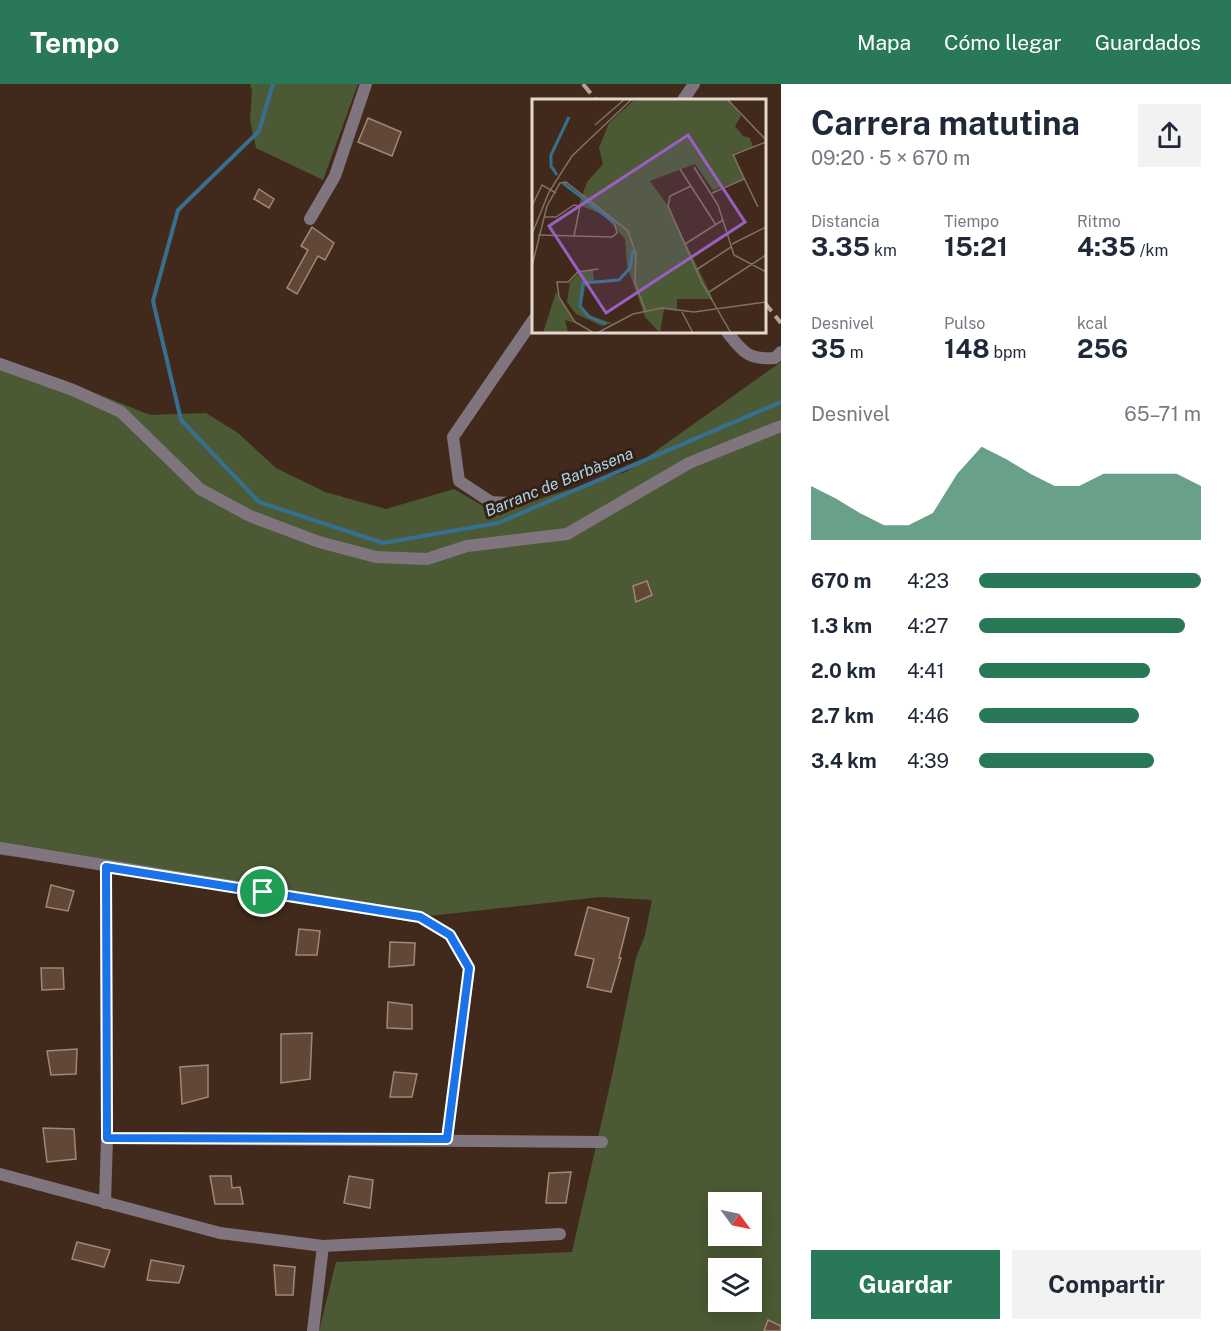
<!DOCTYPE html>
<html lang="es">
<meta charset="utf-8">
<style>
:root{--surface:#fff;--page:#f2f2f3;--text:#1f2937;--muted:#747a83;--accent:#297858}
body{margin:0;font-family:"Public Sans",sans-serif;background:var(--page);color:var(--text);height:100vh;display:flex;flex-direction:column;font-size:22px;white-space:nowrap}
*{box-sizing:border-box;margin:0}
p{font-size:20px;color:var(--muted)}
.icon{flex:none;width:33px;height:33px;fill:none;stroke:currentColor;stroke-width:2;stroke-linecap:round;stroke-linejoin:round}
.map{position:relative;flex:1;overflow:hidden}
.drawer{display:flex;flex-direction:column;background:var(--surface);width:450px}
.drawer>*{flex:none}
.needle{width:39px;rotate:123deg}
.buttons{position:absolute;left:708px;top:1108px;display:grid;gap:12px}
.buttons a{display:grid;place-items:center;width:54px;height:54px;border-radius:0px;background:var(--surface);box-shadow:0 3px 15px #0003;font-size:30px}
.pin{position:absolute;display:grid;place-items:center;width:51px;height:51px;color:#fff;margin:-26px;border:3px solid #fff;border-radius:50%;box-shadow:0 2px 6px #0007}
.round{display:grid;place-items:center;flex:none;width:63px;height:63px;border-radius:0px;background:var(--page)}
.headline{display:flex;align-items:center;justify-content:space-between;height:102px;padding:0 30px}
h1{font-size:33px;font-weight:700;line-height:45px}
.metrics{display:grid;grid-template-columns:repeat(3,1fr);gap:9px;height:102px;padding:6px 30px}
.metrics div{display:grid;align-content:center}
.metrics b{font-size:26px;font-weight:700}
.metrics small{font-size:16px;font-weight:400}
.metrics p{font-size:16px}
.chart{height:168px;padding:12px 30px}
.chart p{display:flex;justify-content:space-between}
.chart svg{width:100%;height:108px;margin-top:6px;fill:var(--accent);opacity:.7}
.action{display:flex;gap:12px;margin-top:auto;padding:12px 30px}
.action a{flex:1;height:69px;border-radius:0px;background:var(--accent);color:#fff;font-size:24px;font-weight:700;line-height:69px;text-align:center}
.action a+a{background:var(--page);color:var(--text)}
ul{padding:0 30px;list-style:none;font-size:20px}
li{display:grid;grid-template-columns:96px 72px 1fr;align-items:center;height:45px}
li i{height:15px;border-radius:8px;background:var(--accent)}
header{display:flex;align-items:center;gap:36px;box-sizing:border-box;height:84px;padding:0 30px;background:var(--accent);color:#fff}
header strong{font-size:28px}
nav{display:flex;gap:33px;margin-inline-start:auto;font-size:21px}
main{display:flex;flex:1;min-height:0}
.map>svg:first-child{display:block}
.green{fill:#4b5a34;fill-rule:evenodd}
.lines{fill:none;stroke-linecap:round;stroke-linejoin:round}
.stream{stroke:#367091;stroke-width:4}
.building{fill:#604737;stroke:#a38776;stroke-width:1.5}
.street{stroke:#80757e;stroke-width:12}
.rail{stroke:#b5a399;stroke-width:4;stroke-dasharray:12 6;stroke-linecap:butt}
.route-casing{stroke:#fff;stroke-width:12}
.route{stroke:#1a73e8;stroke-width:8}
.labels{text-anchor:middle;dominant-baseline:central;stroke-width:6;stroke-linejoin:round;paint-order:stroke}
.water-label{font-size:16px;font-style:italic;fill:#a5d6f4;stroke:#372012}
.inset-river{fill:none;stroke:#367091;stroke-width:3}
.inset-road{fill:none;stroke:#836f63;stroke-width:1.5}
.view{fill:#9b5fc4;fill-opacity:0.15;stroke:#9b5fc4;stroke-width:3}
.inset-edge{fill:none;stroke:#e6d7ce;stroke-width:3}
</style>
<header>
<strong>Tempo</strong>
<nav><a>Mapa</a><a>Cómo llegar</a><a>Guardados</a></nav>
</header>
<main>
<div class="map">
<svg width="781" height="1247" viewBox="0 0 781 1247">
<rect width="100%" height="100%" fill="#412a1c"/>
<g class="green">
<polygon points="250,0 358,0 323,96 256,64 250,36 252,7"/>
<path d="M 0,275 L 61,295 L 150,331 L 206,329 L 238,349 L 276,384 L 325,408 L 386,425 L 454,405 L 488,425 L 539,415 L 626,388 L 781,278 L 781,1247 L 319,1247 L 336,1178 L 572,1168 L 613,987 L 636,874 L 645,851 L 652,816 L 600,813 L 420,833 L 106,783 L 0,771 ZM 718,1119 L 752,1119 L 752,1152 L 718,1152 ZM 718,1185 L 752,1185 L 752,1218 L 718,1218 Z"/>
</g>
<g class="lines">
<polyline class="stream" points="273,0 259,47 178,126 153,217 181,336 259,418 383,459 498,439 781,318"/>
</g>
<g class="building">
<polygon points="368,34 401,48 392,72 358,58"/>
<polygon points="259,105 274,115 269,124 254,115"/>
<polygon points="312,143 334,159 325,176 318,172 297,210 287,204 308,166 301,162"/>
<polygon points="647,497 652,511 636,518 633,502"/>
<polygon points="51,801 74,807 68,827 46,823"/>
<polygon points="588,823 629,834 619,874 621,874 611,908 587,903 594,875 575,871"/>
<polygon points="299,845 320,847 317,871 296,871"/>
<polygon points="390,858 415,859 414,881 389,883"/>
<polygon points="41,884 63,884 64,905 42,906"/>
<polygon points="388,918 412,921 412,945 387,944"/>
<polygon points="312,949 310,995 281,999 281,950"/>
<polygon points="77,965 76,990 51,991 47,967"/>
<polygon points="208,981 208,1013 182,1020 180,983"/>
<polygon points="394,988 417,990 412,1013 390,1013"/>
<polygon points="43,1044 74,1045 76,1075 47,1078"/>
<polygon points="571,1088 566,1119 546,1119 549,1089"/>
<polygon points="210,1092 231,1092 232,1104 240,1103 243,1120 215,1120"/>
<polygon points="349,1092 373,1096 370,1124 344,1119"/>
<polygon points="77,1158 110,1166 104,1183 72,1175"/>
<polygon points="151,1176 184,1182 179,1199 147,1196"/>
<polygon points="274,1181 295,1183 293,1211 276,1211"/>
<polygon points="768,1236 781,1242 781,1247 764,1247"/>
</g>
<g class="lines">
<g class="street">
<polyline points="683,16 694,0"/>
<polyline points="310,135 335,92 366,0"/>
<path d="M 727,248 C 743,268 748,276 775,274 L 781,268"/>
<polyline points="0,280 73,306 121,328 200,405 250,432 319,458 376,473 427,475 467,462 567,450 689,379 781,342"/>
<polyline points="512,419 491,418 459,397 453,353 534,235"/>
<polyline points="0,764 420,833 450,851 469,884 447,1055"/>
<polyline points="107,1054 602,1058"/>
<polyline points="0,1090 220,1149 323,1162 560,1150"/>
<polyline points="105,1119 107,1054 106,783"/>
<polyline points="313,1247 323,1162"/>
</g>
<g class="rail">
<polyline points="583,0 596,16"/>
<polyline points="764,218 781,239"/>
</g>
</g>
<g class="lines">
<defs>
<polygon id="route" points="106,783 420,833 450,851 469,884 447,1055 107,1054"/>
</defs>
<use href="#route" class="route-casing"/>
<use href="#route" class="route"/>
</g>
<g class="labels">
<g class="water-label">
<text transform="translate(559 398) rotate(-22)">Barranc de Barbàsena</text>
</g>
</g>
<g transform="translate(532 15)">
<rect width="234" height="234" fill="#412a1c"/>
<path d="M 103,0 L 197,0 L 209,17 L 203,27 L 211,37 L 218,39 L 221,48 L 202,54 L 212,80 L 181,91 L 163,65 L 118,82 L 136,107 L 181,200 L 145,200 L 145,212 L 132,210 L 128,234 L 113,218 L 95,167 L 93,140 L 72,116 L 47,106 L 55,83 L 71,65 L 67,49 L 77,24 ZM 61,171 L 62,181 L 53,188 L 50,207 L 59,217 L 80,224 L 70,227 L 44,215 L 35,203 L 38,183 L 47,174 ZM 24,193 L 43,224 L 33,221 L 36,233 L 11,234 Z" fill="#4b5a34"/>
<path class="inset-river" d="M 25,76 L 19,67 L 19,56 L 37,18M 31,84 L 84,125M 74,225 L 56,217 L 48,207 L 51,184 L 87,181 L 98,169 L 101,151"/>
<path class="inset-road" d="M 195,0 L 234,41M 63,26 L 93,0M 162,68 L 186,106 L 202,156 L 234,173M 148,70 L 184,126M 159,87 L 138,97 L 136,107 L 169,182 L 199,234M 180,94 L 212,80M 0,107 L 10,86 L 24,94M 226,108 L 201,56 L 234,43M 12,118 L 24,118 L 42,106 L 48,107 L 42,137M 0,135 L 17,93 L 40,57 L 100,0M 6,136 L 80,138 L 85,134 L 83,126M 153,145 L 191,121M 200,145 L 234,128M 0,167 L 15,107 L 28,84 L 34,83 L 96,132 L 104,155 L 103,184 L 114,213M 164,171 L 199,148M 177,193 L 234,156M 150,213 L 161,234M 62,234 L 43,223 L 27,198 L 25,183 L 36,183 L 46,173 L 66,170M 65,234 L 101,215 L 130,209 L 162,213 L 234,203"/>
<path class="view" d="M 156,36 L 213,123 L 74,214 L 17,127 Z"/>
<rect width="234" height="234" class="inset-edge"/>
</g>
</svg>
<div class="buttons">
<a><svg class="needle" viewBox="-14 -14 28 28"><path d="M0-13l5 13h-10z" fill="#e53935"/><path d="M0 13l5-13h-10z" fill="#747a83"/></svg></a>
<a><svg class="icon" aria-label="layers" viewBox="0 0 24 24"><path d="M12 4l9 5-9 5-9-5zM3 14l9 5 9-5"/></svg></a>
</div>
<div class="pin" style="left:263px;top:808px;background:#1e9e55"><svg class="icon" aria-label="arrive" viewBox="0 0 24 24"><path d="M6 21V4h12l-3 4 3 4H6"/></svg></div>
</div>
<section class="drawer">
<div class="headline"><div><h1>Carrera matutina</h1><p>09:20 · 5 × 670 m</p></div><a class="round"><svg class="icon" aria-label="share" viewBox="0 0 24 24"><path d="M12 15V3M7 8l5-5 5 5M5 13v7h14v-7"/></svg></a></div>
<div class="metrics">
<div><p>Distancia</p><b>3.35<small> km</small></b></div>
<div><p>Tiempo</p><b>15:21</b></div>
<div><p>Ritmo</p><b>4:35<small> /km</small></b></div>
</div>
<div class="metrics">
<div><p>Desnivel</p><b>35<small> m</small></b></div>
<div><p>Pulso</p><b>148<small> bpm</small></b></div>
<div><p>kcal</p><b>256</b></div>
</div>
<div class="chart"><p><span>Desnivel</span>65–71 m</p>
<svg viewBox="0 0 160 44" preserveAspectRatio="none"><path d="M0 44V22L10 27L20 33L30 38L40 38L50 33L60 17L70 6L80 11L90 17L100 22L110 22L120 17L130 17L140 17L150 17L160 22V44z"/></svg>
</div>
<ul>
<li><b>670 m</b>4:23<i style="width:100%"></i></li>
<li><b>1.3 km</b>4:27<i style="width:93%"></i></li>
<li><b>2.0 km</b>4:41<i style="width:77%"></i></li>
<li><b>2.7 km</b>4:46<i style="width:72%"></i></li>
<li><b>3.4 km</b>4:39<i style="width:79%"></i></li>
</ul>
<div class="action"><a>Guardar</a><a>Compartir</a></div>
</section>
</main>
